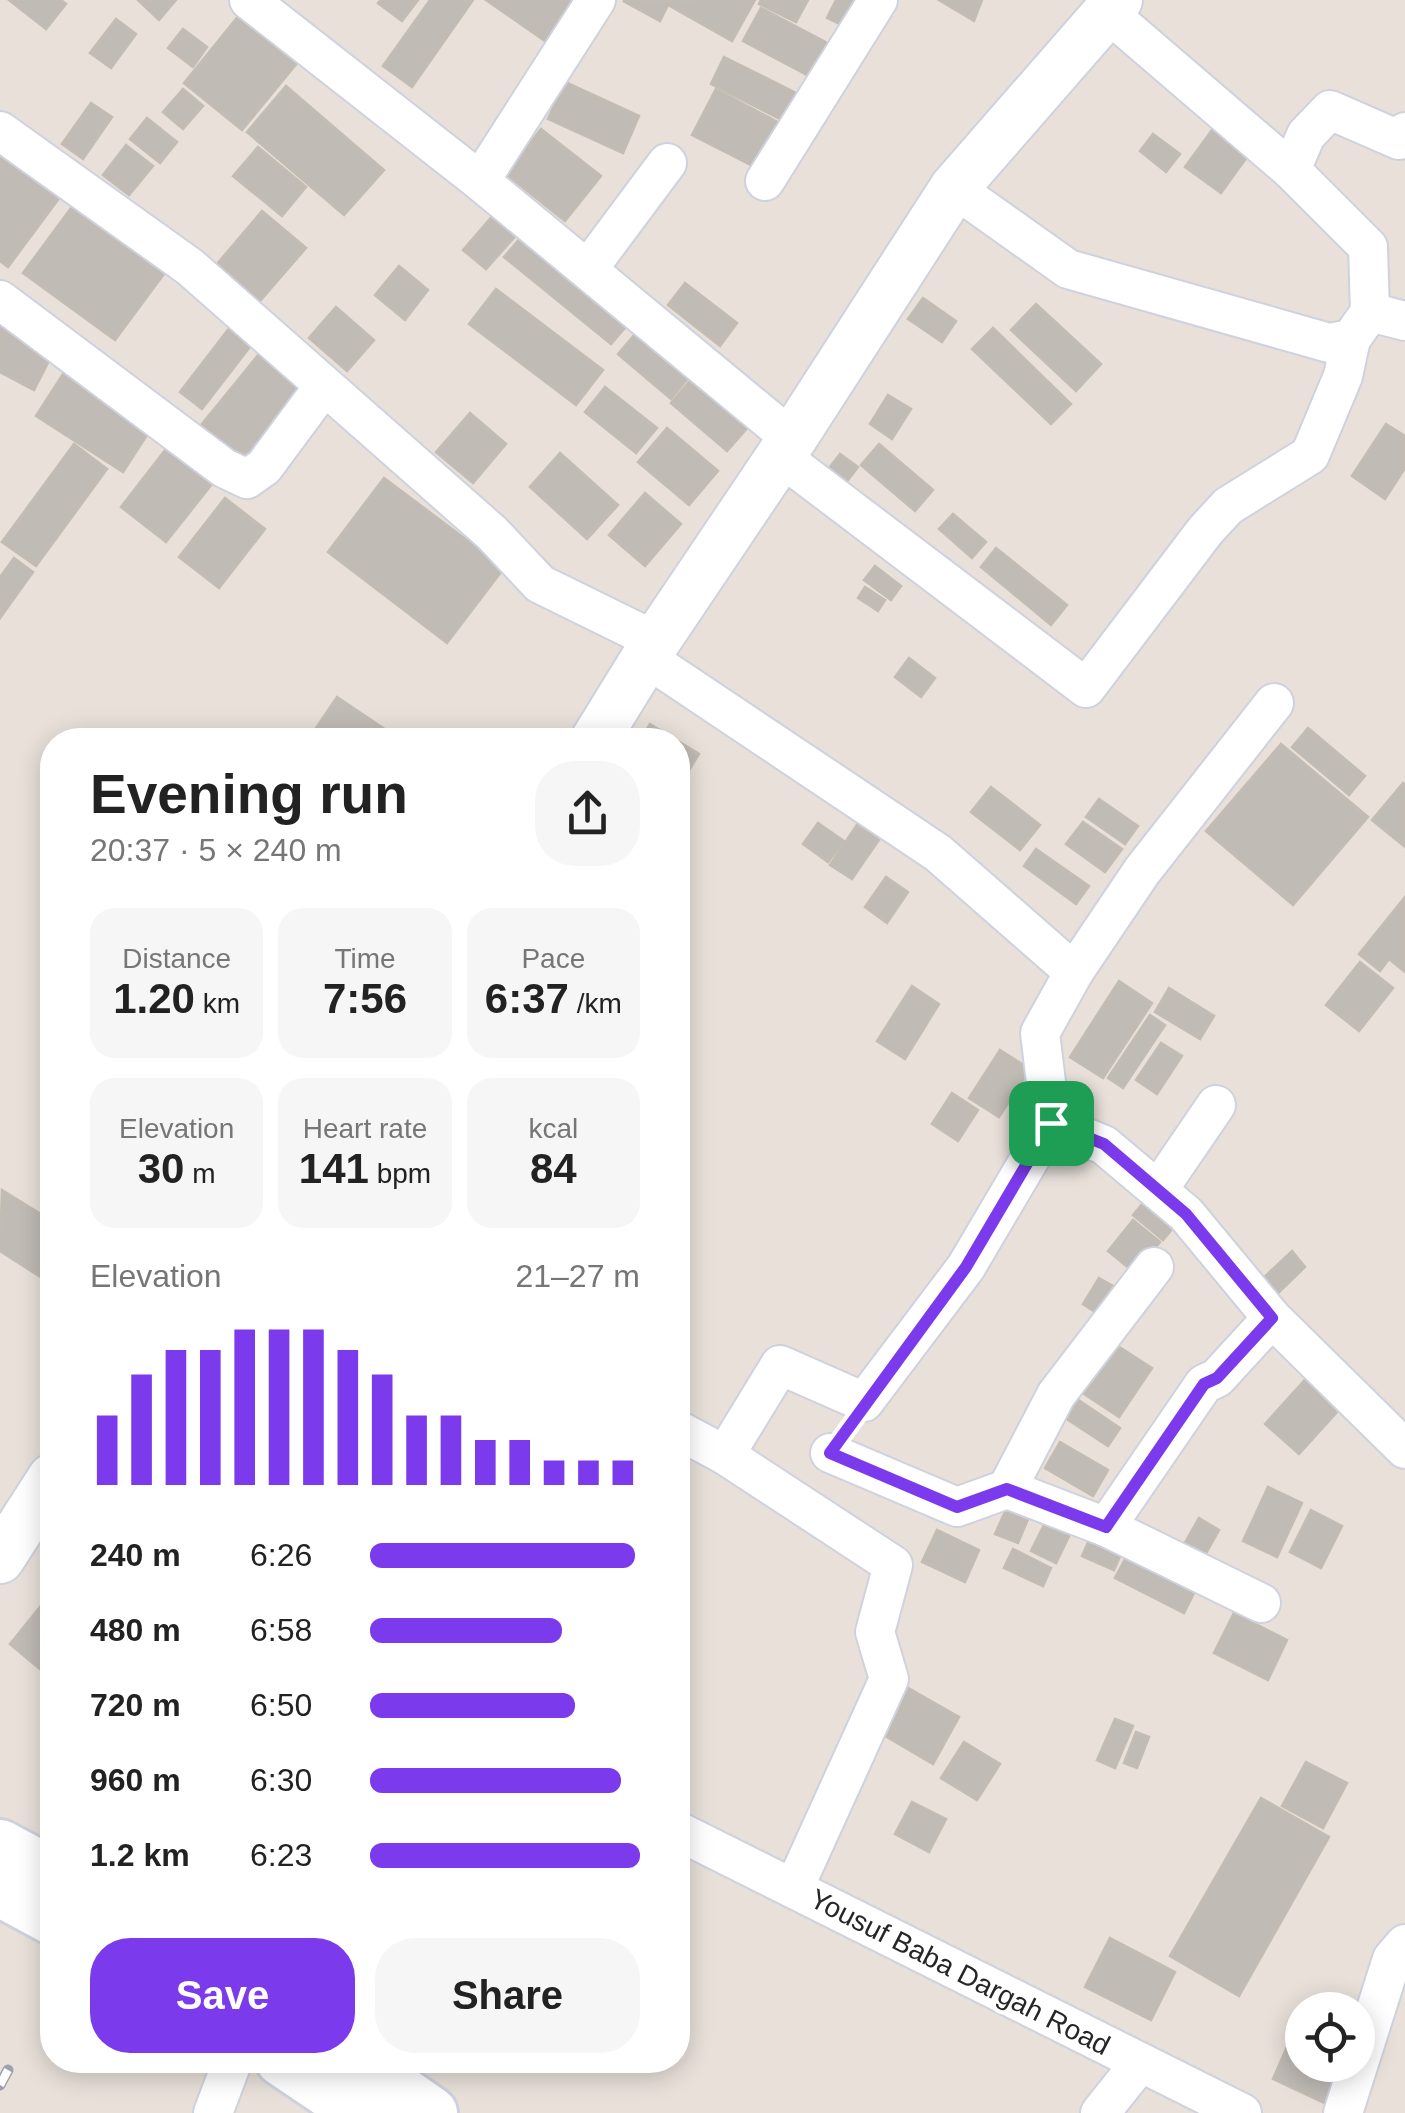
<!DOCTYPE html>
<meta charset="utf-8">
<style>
:root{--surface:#fff;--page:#f6f6f6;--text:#222;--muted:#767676;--accent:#7c3aed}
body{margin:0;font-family:Arial,sans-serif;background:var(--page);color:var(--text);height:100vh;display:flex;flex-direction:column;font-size:38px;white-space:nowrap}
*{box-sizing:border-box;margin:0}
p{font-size:32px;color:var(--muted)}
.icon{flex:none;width:55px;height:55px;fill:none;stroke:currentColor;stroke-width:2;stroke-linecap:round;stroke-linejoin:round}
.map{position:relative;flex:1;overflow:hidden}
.sheet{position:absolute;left:40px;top:728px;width:650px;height:1345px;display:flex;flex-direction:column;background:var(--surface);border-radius:40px;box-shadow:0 5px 25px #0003}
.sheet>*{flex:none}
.fabs{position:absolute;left:1285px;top:1992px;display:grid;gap:20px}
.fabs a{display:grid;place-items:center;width:90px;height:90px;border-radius:50%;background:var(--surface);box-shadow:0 5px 25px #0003;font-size:50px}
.pin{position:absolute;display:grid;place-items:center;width:85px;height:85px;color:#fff;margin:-42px;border-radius:20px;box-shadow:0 5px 15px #0006}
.round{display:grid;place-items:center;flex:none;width:105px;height:105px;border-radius:40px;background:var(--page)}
.overview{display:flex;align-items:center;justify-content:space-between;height:170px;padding:0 50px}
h1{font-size:55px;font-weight:800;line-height:75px}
.metrics{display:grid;grid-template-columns:repeat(3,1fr);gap:15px;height:170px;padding:10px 50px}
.metrics div{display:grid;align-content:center;border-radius:25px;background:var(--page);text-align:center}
.metrics b{font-size:42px;font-weight:800}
.metrics small{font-size:28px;font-weight:400}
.metrics p{font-size:28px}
.chart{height:280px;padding:20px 50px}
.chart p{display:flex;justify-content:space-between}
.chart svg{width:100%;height:180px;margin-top:10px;stroke:var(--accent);stroke-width:6}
.action{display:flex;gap:20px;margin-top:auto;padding:20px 50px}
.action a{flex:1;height:115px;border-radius:40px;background:var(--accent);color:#fff;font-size:40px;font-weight:800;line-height:115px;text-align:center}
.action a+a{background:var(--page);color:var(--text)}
ul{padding:0 50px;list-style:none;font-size:32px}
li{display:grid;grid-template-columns:160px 120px 1fr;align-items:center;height:75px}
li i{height:25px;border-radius:12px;background:var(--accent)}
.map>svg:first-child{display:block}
.building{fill:#c0bbb5;stroke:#c3bcb3;stroke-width:2.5}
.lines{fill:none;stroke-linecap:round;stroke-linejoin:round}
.minor-casing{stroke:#ced2de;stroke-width:42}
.tertiary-casing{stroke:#ced2de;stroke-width:52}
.secondary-casing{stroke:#ced2de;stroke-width:58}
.minor{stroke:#fff;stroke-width:38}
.tertiary{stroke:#fff;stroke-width:48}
.secondary{stroke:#fff;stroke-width:52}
.rail-casing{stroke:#9ca0af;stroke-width:11}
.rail{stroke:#fff;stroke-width:8;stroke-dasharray:22;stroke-linecap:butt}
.route-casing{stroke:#fff;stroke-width:20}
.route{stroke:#7c3aed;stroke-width:12}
.labels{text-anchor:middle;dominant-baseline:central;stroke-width:8;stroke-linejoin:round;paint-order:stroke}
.street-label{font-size:28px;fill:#262626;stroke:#fff}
</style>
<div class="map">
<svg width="1405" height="2113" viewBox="0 0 1405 2113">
<rect width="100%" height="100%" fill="#e8e0d9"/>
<g class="building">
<polygon points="9,0 61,0 66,4 46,29"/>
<polygon points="138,0 176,0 159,20"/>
<polygon points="381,0 418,0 402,21 378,3"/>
<polygon points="430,0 473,0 412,87 383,66"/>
<polygon points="486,0 573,0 545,41"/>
<polygon points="755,0 732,41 668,5 660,21 623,1"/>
<polygon points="761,0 808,0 796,22 759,4"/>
<polygon points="836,0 868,0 853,30 827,18"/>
<polygon points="939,0 982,0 974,21"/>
<polygon points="761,8 831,45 813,78 743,41"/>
<polygon points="240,14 298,62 242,130 184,83"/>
<polygon points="116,19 136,34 111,68 90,53"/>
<polygon points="183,29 207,47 193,67 168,48"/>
<polygon points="724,57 800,95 786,122 711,84"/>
<polygon points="565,82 639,116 623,153 548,119"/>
<polygon points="286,86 384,170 344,215 247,132"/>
<polygon points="183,89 203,106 183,129 163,112"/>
<polygon points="716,89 781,124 757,168 692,135"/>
<polygon points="91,103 112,117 83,159 62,144"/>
<polygon points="147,118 177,142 160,163 130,139"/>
<polygon points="1220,119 1255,146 1221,193 1185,167"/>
<polygon points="541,129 601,176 565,221 506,174"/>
<polygon points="1153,134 1180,154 1166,172 1140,151"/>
<polygon points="126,145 153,166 129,195 103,175"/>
<polygon points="0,146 69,185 8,267 0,261"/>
<polygon points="258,147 306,187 282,216 233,176"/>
<polygon points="80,196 172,263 115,340 23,273"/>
<polygon points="262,211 306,248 260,301 217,264"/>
<polygon points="495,213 518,233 486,269 463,250"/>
<polygon points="523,235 630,322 611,344 504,257"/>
<polygon points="399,266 428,290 405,320 375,295"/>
<polygon points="685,283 737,323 720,346 668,305"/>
<polygon points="496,289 603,370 576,405 469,324"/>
<polygon points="923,298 956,321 942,342 908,319"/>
<polygon points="1036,304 1101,364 1076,391 1011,330"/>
<polygon points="336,307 374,340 347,371 309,338"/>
<polygon points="237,318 259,335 202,409 180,392"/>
<polygon points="0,320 55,349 34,390 0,372"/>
<polygon points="641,327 694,371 671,399 618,354"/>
<polygon points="993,328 1071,404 1051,424 972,349"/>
<polygon points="264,348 308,385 241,466 197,430"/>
<polygon points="67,368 154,424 123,472 36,416"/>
<polygon points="700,369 757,417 727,451 671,403"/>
<polygon points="605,387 657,428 636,453 585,412"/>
<polygon points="888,395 911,409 892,439 870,424"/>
<polygon points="470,413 506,444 473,483 436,452"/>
<polygon points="1386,424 1405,436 1405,468 1385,499 1352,476"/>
<polygon points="667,428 718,471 689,505 638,462"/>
<polygon points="74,444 107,469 36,566 2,542"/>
<polygon points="879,444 933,490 915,511 861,465"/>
<polygon points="166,449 212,484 166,542 121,507"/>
<polygon points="560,453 618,505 587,539 530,487"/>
<polygon points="840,454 858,467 841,489 823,476"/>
<polygon points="384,478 504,568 447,643 328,552"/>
<polygon points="645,493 681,524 645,566 609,535"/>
<polygon points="225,498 265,529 219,588 179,557"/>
<polygon points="953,514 986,542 972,558 939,529"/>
<polygon points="996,548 1067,605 1051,625 981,567"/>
<polygon points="14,558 33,572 0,618 0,577"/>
<polygon points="875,566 901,586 891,600 864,580"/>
<polygon points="865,587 885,600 878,611 858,598"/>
<polygon points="909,658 935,678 921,697 895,677"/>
<polygon points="337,697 401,740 308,740"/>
<polygon points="650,724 676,740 640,740"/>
<polygon points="1308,728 1365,776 1349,795 1292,747"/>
<polygon points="678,741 699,754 686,775 678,769"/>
<polygon points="1281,744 1368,817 1293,905 1206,831"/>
<polygon points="1403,783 1405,785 1405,847 1372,820"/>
<polygon points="991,787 1040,825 1020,850 971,812"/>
<polygon points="1099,799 1138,826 1125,844 1086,817"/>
<polygon points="865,813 887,828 852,879 830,865"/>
<polygon points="1083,822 1122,849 1105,872 1066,844"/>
<polygon points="818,823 844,841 828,862 803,844"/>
<polygon points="1036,849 1089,886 1076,904 1024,866"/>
<polygon points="886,877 908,892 887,923 865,907"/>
<polygon points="1405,897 1405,972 1389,959 1380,971 1359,954"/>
<polygon points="1360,962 1393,988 1359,1031 1326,1005"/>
<polygon points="1119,981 1152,1003 1103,1078 1070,1057"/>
<polygon points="912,986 939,1004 905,1059 877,1041"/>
<polygon points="1169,988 1214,1016 1200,1039 1155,1012"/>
<polygon points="1150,1015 1165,1025 1123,1088 1108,1078"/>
<polygon points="1161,1043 1182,1056 1157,1094 1136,1080"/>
<polygon points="1000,1050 1030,1069 999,1117 969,1098"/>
<polygon points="952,1093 978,1110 958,1141 932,1124"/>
<polygon points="2,1190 52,1221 52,1261 42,1278 0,1251"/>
<polygon points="1148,1197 1178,1222 1163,1240 1133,1215"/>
<polygon points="1133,1220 1160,1242 1135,1273 1108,1251"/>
<polygon points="1292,1251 1305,1267 1274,1297 1259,1282"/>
<polygon points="1099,1278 1120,1290 1103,1317 1083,1304"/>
<polygon points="1107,1339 1152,1368 1119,1417 1075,1388"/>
<polygon points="1312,1372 1346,1402 1299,1454 1265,1424"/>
<polygon points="1074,1397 1120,1428 1108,1446 1062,1416"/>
<polygon points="1060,1442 1108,1470 1093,1496 1045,1468"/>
<polygon points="1268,1487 1302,1503 1277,1557 1243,1541"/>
<polygon points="1009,1503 1031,1512 1018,1543 995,1534"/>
<polygon points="1311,1510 1342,1526 1321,1568 1290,1552"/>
<polygon points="1199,1518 1219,1530 1199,1566 1178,1555"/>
<polygon points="1046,1521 1071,1532 1056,1563 1031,1551"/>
<polygon points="937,1530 979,1550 965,1582 922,1562"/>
<polygon points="1093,1531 1125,1545 1114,1570 1082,1556"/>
<polygon points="1013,1549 1051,1568 1043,1586 1004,1568"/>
<polygon points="1130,1550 1198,1585 1184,1613 1115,1578"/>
<polygon points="52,1592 52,1679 10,1644"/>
<polygon points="1234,1613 1287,1640 1268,1680 1214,1653"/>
<polygon points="896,1681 959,1717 933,1764 870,1727"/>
<polygon points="1115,1719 1133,1726 1115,1768 1097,1760"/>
<polygon points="1136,1732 1149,1737 1137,1768 1124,1763"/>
<polygon points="964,1742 1000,1764 977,1800 941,1778"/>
<polygon points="1306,1762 1347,1783 1323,1828 1282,1806"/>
<polygon points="1261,1798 1329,1837 1239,1996 1170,1956"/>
<polygon points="912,1802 946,1819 929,1852 895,1834"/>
<polygon points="1110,1938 1175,1972 1151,2020 1085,1987"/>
<polygon points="1290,2040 1302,2046 1302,2065 1344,2065 1333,2107 1273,2079"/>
</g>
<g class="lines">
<defs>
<g id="minor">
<polyline points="249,0 480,181 792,439"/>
<polyline points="1107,12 1291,170"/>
<polyline points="0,131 190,267 492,533 540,584 656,641"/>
<polyline points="480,181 596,0"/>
<polyline points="765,181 878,0"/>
<polyline points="954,188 1068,269 1329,343 1351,339 1370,312 1368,247 1291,170 1306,135 1330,110 1399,140 1405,132"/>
<polyline points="588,269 667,163"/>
<polyline points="0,300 224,468 247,479 264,467 324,386"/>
<polyline points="1370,312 1405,321"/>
<polyline points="780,456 1086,688 1205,531 1228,506 1310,455 1343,376 1351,339"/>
<polyline points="648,659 938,853 1074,972 1040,1033 1051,1123 1104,1145 1186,1214 1272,1318 1405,1449"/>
<polyline points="1074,972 1142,871 1274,703"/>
<polyline points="1158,1190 1216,1105"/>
<polyline points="678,1430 725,1455 780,1365 864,1402 966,1267 1051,1123"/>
<polyline points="830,1453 957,1507 1007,1489 1056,1395 1154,1267"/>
<polyline points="725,1455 893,1565 875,1632 889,1679 794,1888"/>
<polyline points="1007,1489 1106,1527 1261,1603"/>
<polyline points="1106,1527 1204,1384 1217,1378 1272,1318"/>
<polyline points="678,1831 1242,2113"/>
<polyline points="213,2113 233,2060"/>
<polyline points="1100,2113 1140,2063"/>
<polyline points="1343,2113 1392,1959 1405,1944"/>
</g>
<g id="tertiary">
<polyline points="595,740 656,641 794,436 954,188 1118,0"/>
<polyline points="0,1559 52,1478"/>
</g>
<g id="secondary">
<polyline points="0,1846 52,1874"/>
<polyline points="0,1890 52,1918"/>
<polyline points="282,2060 361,2113"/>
<polyline points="355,2060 431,2113"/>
</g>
</defs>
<use href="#minor" class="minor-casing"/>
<use href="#tertiary" class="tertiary-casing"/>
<use href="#secondary" class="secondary-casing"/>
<use href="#minor" class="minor"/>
<use href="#tertiary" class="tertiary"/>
<use href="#secondary" class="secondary"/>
<defs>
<polyline id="rail" points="0,2085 8,2070"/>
</defs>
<use href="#rail" class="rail-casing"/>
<use href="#rail" class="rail"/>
</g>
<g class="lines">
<defs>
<polygon id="route" points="1051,1123 1104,1144 1186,1214 1272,1318 1217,1378 1204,1384 1106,1527 1007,1489 957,1507 830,1453 966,1267"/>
</defs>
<use href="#route" class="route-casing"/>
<use href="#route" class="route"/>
</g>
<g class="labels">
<g class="street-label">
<text transform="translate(960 1972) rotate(27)">Yousuf Baba Dargah Road</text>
</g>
</g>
</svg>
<div class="fabs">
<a><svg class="icon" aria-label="locate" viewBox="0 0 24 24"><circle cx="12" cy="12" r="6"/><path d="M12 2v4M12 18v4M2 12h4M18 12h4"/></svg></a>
</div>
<div class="pin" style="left:1051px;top:1123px;background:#1e9e55"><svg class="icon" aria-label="arrive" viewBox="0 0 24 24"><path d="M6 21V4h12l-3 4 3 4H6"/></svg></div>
<section class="sheet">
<div class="overview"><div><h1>Evening run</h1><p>20:37 · 5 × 240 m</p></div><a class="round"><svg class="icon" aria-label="share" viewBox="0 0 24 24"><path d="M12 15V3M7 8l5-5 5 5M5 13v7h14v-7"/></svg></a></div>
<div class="metrics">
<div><p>Distance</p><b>1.20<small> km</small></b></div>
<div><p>Time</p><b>7:56</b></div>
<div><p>Pace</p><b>6:37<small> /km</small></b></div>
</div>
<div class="metrics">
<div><p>Elevation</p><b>30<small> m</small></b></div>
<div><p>Heart rate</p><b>141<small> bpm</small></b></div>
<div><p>kcal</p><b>84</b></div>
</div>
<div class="chart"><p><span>Elevation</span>21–27 m</p>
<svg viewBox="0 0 160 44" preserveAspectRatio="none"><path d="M5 44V27M15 44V17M25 44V11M35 44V11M45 44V6M55 44V6M65 44V6M75 44V11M85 44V17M95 44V27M105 44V27M115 44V33M125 44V33M135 44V38M145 44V38M155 44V38"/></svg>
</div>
<ul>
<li><b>240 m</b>6:26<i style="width:98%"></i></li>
<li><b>480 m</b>6:58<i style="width:71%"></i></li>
<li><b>720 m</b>6:50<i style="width:76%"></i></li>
<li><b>960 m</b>6:30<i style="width:93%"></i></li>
<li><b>1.2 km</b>6:23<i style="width:100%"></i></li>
</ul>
<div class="action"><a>Save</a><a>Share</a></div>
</section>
</div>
